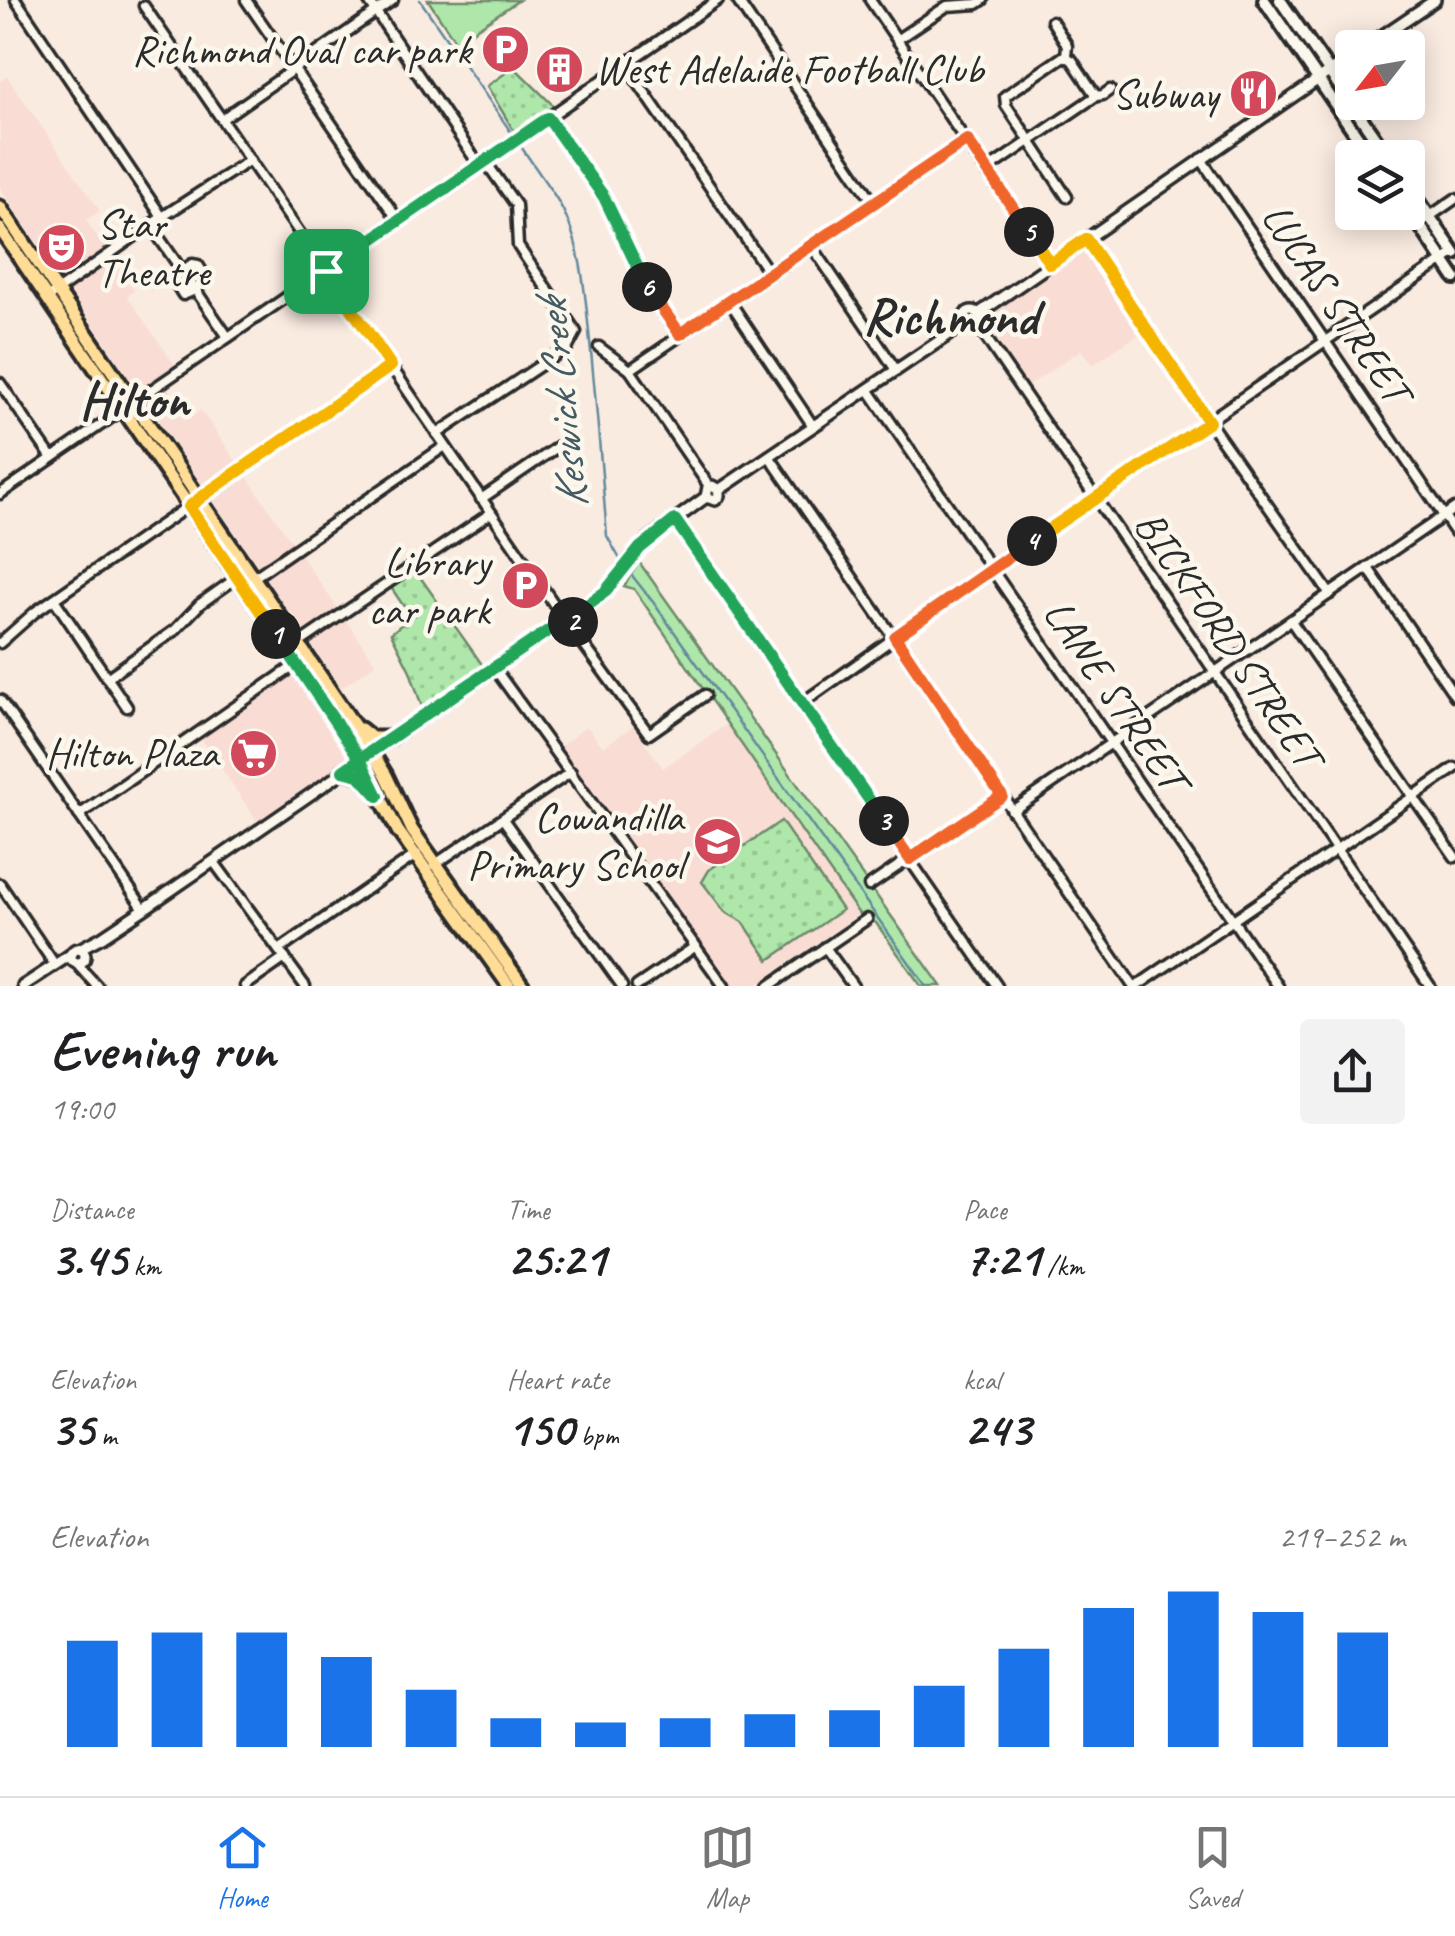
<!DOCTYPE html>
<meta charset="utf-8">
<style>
:root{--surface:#fff;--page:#f2f2f2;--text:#202124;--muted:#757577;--line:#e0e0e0;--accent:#1a73e8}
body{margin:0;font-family:Caveat,sans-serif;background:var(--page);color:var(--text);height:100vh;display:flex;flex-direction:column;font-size:38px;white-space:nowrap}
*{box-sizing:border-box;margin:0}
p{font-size:32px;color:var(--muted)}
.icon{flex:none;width:55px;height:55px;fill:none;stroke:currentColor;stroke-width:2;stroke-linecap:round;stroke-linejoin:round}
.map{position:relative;height:986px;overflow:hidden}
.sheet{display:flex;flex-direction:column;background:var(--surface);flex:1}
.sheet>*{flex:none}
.needle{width:65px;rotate:239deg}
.fabs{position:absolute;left:1335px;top:30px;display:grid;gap:20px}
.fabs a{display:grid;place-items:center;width:90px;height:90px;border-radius:10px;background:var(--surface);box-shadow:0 5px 25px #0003;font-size:50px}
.pin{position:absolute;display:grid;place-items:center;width:85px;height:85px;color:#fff;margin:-42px;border-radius:20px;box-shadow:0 5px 15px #0006}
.km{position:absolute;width:50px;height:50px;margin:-25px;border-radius:50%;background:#222;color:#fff;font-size:28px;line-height:50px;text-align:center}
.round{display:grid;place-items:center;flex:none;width:105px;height:105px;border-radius:10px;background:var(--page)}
.summary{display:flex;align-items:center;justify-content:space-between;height:170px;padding:0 50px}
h1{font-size:55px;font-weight:600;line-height:75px}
.metrics{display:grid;grid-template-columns:repeat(3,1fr);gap:15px;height:170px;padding:10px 50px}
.metrics div{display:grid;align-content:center}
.metrics b{font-size:50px;font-weight:600}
.metrics small{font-size:28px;font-weight:400}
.metrics p{font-size:28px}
.chart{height:280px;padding:20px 50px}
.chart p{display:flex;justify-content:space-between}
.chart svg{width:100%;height:180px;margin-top:10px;stroke:var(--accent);stroke-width:6}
.tabs{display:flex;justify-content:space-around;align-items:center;height:140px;border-top:2px solid var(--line);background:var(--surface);font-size:28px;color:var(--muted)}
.tabs a{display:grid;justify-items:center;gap:5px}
.tabs .on{color:var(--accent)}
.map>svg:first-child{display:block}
.built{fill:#f9ddd4}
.green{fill:#afe7ab;stroke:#6d896b;stroke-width:2.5}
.park{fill:url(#park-dots);stroke:#6d896b;stroke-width:2.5}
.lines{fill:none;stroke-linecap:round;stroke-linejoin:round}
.stream{stroke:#62899c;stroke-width:2.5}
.minor-casing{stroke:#2b2b2b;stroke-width:15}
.tertiary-casing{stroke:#2b2b2b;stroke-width:16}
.secondary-casing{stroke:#2b2b2b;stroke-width:18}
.primary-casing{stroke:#2b2b2b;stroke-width:19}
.minor{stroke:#fbf7ec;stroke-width:8}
.tertiary{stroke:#fbf7ec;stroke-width:9}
.secondary{stroke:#fbf7ec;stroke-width:10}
.primary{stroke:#ffdd96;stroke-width:11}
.split-1-casing{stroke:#fff;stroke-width:20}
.split-2-casing{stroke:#fff;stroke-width:20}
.split-3-casing{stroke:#fff;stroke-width:20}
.split-4-casing{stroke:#fff;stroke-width:20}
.split-5-casing{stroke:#fff;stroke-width:20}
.split-6-casing{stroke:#fff;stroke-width:20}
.split-7-casing{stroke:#fff;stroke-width:20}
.split-1{stroke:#f5b400;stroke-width:12}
.split-2{stroke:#22a559;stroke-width:12}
.split-3{stroke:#22a559;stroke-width:12}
.split-4{stroke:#f0652b;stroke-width:12}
.split-5{stroke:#f5b400;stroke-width:12}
.split-6{stroke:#f0652b;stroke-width:12}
.split-7{stroke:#22a559;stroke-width:12}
.labels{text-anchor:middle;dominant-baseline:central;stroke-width:9;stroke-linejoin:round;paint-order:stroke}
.poi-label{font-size:42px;fill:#2b2b2b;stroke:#fbf7ec;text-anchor:end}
.street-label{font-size:42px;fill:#2b2b2b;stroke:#fbf7ec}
.water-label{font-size:45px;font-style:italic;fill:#465a63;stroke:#fbf7ec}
.district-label{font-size:52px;font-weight:bold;fill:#2b2b2b;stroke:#fbf7ec}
</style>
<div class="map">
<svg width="1455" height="986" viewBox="0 0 1455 986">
<defs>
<pattern id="park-dots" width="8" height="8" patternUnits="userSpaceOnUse" patternTransform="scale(2.5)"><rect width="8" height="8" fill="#afe7ab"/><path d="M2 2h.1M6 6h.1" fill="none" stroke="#97c693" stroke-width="1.8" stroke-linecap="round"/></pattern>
</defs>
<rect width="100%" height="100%" fill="#faebe1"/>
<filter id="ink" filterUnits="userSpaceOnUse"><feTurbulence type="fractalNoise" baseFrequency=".01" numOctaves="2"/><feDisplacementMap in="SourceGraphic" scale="20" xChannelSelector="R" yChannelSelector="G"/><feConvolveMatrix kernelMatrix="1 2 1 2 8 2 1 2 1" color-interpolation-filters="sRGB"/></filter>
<g filter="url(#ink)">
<g class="built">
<polygon points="7,76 100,211 86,220 134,291 127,296 179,371 164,382 189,418 201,410 376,664 341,688 0,188 0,81"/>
<polygon points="1085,250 1141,333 1092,365 1081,350 1028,386 983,319"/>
<polygon points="297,671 355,757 257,821 200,737"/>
<polygon points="727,724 859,914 756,986 728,986 560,746 587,726 603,747 633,726 663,768"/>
</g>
<g class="green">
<polygon points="428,0 519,0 456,42"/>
<polygon points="639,562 941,986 921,986 876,923 859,914 634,589 624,586"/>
</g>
<g class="park">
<polygon points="514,67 559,111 518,138 487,86"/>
<polygon points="413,567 486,670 422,707 410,671 391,633 411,617 388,583"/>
<polygon points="781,821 842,910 769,960 743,922 725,912 702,882 709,870"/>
</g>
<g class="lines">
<g class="stream">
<path d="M 420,0 L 555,196 C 584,241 585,299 591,351 C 597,413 602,474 607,536 L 621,561"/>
<polyline points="626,568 653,602 926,986"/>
</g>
<defs>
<g id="minor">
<polyline points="16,0 162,217"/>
<polyline points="246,0 398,220"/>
<polyline points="368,0 479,165"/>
<polyline points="737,0 874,203"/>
<polyline points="870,0 1049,263"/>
<polyline points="144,6 560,613"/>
<polyline points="1052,21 1067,45 1066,56"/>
<polyline points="898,39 947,6 977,4 983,0"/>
<polyline points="625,64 770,274"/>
<polyline points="548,118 603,197 648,289 679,335"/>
<polyline points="222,119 393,0"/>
<polyline points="1201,159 1455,532"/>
<polyline points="987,170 1096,96 1103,95 1110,90"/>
<polyline points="1067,197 1006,105 1005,96 1064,56 1072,60 1096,96"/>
<polyline points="1426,219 1455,199"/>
<polyline points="151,226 228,337"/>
<polyline points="1086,239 1209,422 1330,594"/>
<polyline points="812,246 896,370"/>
<polygon points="192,264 198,265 207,279 195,290 183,295 173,279"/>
<polyline points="326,271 718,0"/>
<polyline points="47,298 162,217 250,160"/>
<polyline points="730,302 813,426"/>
<polyline points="977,325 1430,986"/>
<polyline points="599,347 630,370"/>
<polyline points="0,383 52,458"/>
<polyline points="868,389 1278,986"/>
<polyline points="437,434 568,347 576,332 518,246 516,205 485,161"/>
<polyline points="769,456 1133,986"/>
<polyline points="709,486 630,370 967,140"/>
<polyline points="0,494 310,281"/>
<polyline points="481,499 559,446"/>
<polyline points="675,520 997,986"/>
<polyline points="1368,568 1455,696"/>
<polyline points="243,585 445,446"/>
<polyline points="54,599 127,707"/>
<polyline points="1291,621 1455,857"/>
<polyline points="570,626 649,734 705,695"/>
<polyline points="0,643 35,612 391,366"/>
<polyline points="298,644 491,513"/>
<polyline points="495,669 724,986"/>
<polyline points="107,678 175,630 200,604 238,577"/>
<polyline points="0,700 144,909"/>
<polyline points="802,703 992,569 1454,253"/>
<polyline points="1012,811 1455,508"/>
<polyline points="79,815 300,662"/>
<polyline points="503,819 622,986"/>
<polyline points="214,862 305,986"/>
<polyline points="434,865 571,772"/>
<polyline points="0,884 55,965"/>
<polyline points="869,886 1002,795"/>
<polyline points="825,947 853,986"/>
<polyline points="279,950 417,854"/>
<polyline points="76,963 97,986"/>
<polyline points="245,986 285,958"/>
<polyline points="637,986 696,946"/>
<polyline points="769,986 867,919"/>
<polyline points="1137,986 1455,768"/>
</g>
<g id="tertiary">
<polyline points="1364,48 1435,0"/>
<circle cx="972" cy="319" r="8"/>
<polyline points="978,314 1352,56"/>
<polyline points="719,490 966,323"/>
<circle cx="566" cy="619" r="8"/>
<polyline points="573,615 605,593 629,560 650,538 706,497 708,487 712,486 719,490 719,496 715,500 706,497"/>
<circle cx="78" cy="956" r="7"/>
<polyline points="79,949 102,937 144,909 558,624"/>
<polyline points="23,986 70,955"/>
</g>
<g id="secondary">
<polyline points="1264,0 1372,158"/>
<polyline points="1280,0 1389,158"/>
<polyline points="1408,185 1455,254"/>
<polyline points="1408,208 1455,278"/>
</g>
<g id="primary">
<polyline points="0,207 367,744 386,775 412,830 523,986"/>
<polyline points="0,229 356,751 398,831 509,986"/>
<polyline points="361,729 372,738 391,738"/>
<polyline points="343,771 359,775 369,785"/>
</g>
</defs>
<use href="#minor" class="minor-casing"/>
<use href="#tertiary" class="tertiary-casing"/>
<use href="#secondary" class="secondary-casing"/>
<use href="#primary" class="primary-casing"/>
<use href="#minor" class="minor"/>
<use href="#tertiary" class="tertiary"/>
<use href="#secondary" class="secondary"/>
<use href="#primary" class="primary"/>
</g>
</g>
<g class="lines" filter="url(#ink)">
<defs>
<polyline id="split-1" points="276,634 189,507 204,495 391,366 326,271"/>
<polyline id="split-2" points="276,634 360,759 343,771 359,775 378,796 360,759 558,624 567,627 573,622"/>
<polyline id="split-3" points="573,622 573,615 605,592 640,548 675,520 884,821"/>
<polyline id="split-4" points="884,821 910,859 1002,796 895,637 1032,541"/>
<polyline id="split-5" points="1029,232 1050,264 1086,239 1209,422 1032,541"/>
<polyline id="split-6" points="647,287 680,334 967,140 1029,232"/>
<polyline id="split-7" points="326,271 548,118 604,197 647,287"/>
</defs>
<use href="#split-1" class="split-1-casing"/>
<use href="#split-2" class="split-2-casing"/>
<use href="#split-3" class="split-3-casing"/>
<use href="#split-4" class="split-4-casing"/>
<use href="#split-5" class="split-5-casing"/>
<use href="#split-6" class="split-6-casing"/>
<use href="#split-7" class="split-7-casing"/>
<use href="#split-1" class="split-1"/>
<use href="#split-2" class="split-2"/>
<use href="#split-3" class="split-3"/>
<use href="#split-4" class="split-4"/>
<use href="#split-5" class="split-5"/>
<use href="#split-6" class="split-6"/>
<use href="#split-7" class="split-7"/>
</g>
<defs>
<symbol id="parking-disc" viewBox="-11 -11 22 22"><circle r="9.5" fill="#d1495b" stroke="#fbf7ec"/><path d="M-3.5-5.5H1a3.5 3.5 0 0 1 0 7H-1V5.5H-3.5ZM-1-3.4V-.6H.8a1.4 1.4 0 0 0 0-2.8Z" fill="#fff"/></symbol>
<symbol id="building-disc" viewBox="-11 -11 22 22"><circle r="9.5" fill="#d1495b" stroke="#fbf7ec"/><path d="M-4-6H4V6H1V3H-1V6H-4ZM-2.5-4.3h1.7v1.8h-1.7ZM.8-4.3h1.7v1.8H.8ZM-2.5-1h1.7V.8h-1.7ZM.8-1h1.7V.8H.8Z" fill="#fff"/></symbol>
<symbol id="restaurant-disc" viewBox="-11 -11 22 22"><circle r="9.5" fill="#d1495b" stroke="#fbf7ec"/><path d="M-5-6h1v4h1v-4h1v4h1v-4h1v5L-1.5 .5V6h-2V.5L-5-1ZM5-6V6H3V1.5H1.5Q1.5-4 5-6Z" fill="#fff"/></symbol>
<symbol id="theatre-disc" viewBox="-11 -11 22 22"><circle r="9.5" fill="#d1495b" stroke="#fbf7ec"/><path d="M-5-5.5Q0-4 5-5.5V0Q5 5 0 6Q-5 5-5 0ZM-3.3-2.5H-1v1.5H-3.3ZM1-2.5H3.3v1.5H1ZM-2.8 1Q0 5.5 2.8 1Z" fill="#fff"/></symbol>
<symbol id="supermarket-disc" viewBox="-11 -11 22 22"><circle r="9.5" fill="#d1495b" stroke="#fbf7ec"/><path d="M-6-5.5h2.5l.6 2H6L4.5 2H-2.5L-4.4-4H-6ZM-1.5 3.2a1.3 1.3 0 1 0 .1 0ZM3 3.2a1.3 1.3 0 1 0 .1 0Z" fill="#fff"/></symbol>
<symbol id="school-disc" viewBox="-11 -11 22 22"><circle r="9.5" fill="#d1495b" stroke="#fbf7ec"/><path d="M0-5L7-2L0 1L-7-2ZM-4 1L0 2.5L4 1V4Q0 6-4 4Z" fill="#fff"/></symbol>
</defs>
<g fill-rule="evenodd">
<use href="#parking-disc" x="478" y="22" width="55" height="55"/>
<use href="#building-disc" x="532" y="42" width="55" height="55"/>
<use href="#restaurant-disc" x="1226" y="66" width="55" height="55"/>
<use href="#theatre-disc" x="34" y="220" width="55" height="55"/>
<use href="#parking-disc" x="498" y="558" width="55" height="55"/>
<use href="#supermarket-disc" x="226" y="726" width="55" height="55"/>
<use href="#school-disc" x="690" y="814" width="55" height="55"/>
</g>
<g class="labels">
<g class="poi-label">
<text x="471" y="50">Richmond Oval car park</text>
<text x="595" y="69" text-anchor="start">West Adelaide Football Club</text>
<text x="1218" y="94">Subway</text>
<text x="97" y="224" text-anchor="start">Star<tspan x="97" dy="48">Theatre</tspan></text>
<text x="490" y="562">Library<tspan x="490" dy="48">car park</tspan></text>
<text x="218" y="753">Hilton Plaza</text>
<text x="683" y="817">Cowandilla<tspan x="683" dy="48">Primary School</tspan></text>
</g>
<g class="street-label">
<text transform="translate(1336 303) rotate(56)">LUCAS STREET</text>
<text transform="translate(1228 639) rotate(56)">BICKFORD STREET</text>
<text transform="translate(1115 695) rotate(56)">LANE STREET</text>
</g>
<g class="water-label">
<text transform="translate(562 404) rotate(-96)">Keswick Creek</text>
</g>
<g class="district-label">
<text x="950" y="317">Richmond</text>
<text x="134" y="400">Hilton</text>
</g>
</g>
</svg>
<div class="fabs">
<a><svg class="needle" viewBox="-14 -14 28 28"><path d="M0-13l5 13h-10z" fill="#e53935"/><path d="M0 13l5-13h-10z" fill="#757577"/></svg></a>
<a><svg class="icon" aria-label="layers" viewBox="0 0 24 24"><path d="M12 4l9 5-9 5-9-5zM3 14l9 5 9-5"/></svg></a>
</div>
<div class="pin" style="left:326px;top:271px;background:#1e9e55"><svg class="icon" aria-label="arrive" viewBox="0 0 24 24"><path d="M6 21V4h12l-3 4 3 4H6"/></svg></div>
<b class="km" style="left:276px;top:634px">1</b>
<b class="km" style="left:573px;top:622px">2</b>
<b class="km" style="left:884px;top:821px">3</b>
<b class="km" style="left:1032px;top:541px">4</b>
<b class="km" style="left:1029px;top:232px">5</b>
<b class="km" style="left:647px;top:287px">6</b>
</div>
<section class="sheet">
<div class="summary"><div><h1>Evening run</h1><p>19:00</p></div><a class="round"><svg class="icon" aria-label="share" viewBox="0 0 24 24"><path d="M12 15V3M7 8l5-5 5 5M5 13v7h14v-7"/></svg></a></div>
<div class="metrics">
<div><p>Distance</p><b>3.45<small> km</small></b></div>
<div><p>Time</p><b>25:21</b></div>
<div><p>Pace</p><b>7:21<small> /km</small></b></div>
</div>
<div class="metrics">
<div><p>Elevation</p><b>35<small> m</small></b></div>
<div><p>Heart rate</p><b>150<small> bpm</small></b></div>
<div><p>kcal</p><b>243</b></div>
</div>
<div class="chart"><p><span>Elevation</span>219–252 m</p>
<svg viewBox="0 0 160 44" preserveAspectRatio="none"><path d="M5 44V18M15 44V16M25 44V16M35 44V22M45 44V30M55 44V37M65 44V38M75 44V37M85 44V36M95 44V35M105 44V29M115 44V20M125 44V10M135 44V6M145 44V11M155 44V16"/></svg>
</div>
</section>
<nav class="tabs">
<a class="on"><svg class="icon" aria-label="home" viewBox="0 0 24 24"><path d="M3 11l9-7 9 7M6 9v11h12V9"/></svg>Home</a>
<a><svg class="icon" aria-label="map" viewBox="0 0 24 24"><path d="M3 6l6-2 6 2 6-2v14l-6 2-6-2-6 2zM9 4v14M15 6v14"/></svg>Map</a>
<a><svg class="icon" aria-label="saved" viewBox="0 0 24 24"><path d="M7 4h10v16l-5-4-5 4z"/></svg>Saved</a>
</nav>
